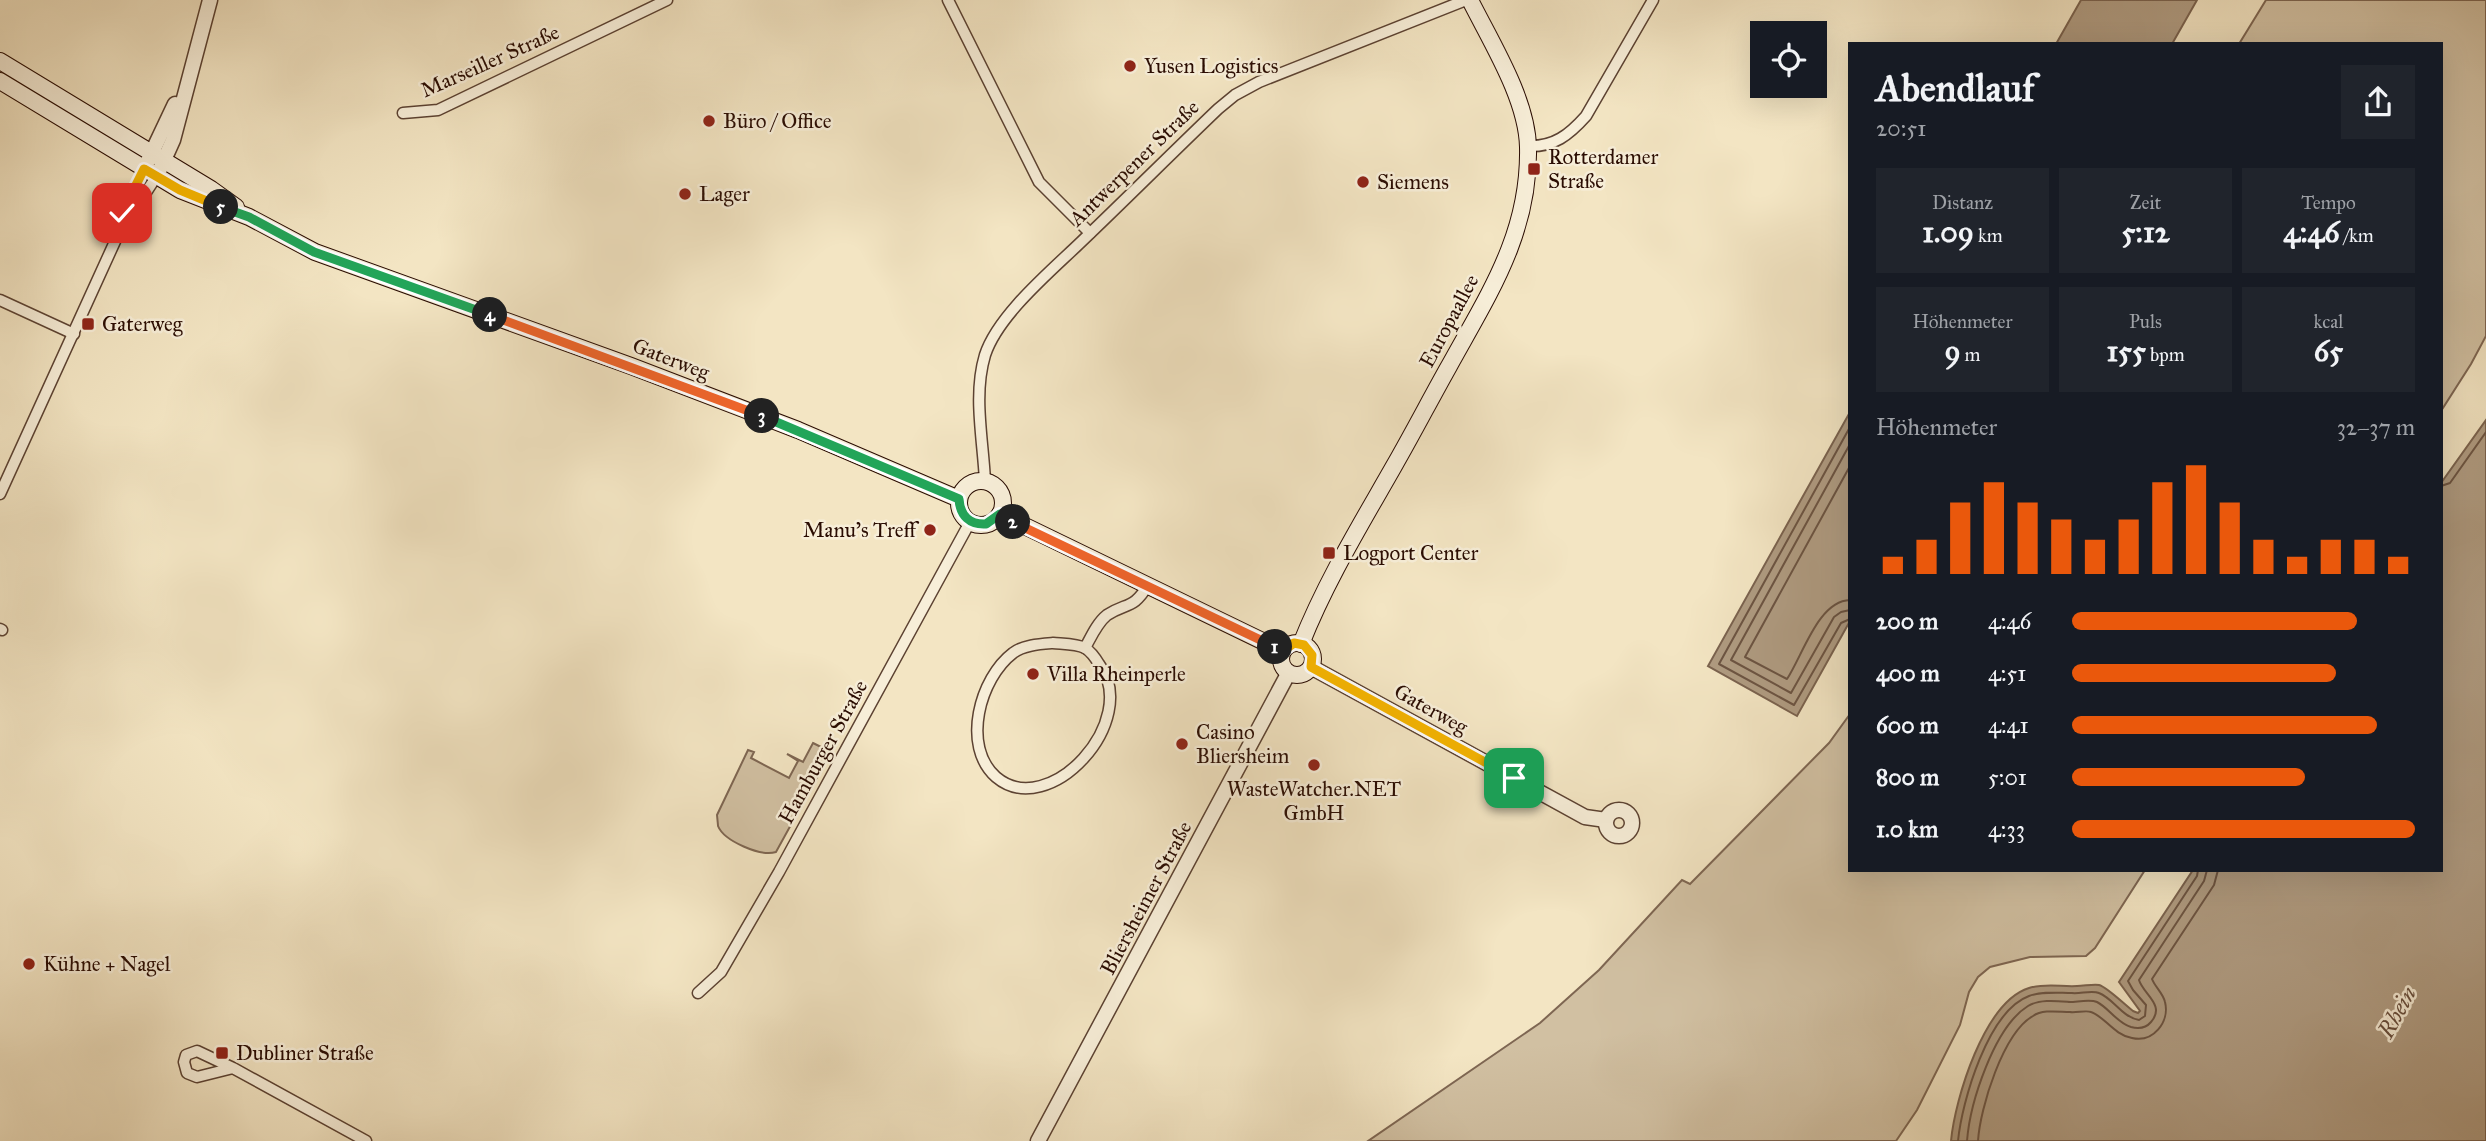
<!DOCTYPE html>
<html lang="de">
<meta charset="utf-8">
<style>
:root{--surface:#171b24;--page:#20242c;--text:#f1f3f6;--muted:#9ea1a6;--accent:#ea580c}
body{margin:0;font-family:"IM FELL Great Primer",serif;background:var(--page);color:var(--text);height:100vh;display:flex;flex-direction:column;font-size:26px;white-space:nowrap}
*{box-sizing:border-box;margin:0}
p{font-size:23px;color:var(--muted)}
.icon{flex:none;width:38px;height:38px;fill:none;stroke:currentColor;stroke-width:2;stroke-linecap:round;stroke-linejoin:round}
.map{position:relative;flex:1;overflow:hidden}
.panel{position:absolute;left:1848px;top:42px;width:595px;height:830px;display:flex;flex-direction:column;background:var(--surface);border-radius:0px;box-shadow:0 7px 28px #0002}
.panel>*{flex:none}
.fabs{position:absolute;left:1750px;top:21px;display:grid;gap:14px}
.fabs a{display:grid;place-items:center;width:77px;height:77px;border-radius:0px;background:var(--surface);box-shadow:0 7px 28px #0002;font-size:35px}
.pin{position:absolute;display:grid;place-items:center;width:60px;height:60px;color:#fff;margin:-30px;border-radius:14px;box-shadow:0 4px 10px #0006}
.km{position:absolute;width:35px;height:35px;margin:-18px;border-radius:50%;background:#222;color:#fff;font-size:19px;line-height:35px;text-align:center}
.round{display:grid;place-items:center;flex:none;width:74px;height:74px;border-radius:0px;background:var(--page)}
.overview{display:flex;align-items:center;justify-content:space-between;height:119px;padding:0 28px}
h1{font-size:38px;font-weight:800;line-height:52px}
.metrics{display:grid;grid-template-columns:repeat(3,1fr);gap:10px;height:119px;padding:7px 28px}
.metrics div{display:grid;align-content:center;border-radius:0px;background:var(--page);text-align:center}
.metrics b{font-size:30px;font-weight:800}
.metrics small{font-size:19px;font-weight:400}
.metrics p{font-size:19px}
.chart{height:196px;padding:14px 28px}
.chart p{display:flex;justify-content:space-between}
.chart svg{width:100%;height:126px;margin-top:7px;stroke:var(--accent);stroke-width:6}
ul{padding:0 28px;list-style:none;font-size:23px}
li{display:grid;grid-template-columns:112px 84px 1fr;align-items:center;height:52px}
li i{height:18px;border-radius:9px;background:var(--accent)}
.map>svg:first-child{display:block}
.green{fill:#d1c0a2;stroke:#7e6652;stroke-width:2}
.water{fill:#af9b81;stroke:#7a624e;stroke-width:2}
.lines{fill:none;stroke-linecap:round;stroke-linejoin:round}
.shore{stroke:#6c5442;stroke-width:2}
.minor-casing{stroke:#5c4232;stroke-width:13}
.tertiary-casing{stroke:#5c4232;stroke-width:17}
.secondary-casing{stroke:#2a0c02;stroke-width:18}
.minor{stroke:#f7eed8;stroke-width:10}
.tertiary{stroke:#f7eed8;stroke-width:14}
.secondary{stroke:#f7eed8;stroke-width:16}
.split-1-casing{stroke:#fff;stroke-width:14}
.split-2-casing{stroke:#fff;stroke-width:14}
.split-3-casing{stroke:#fff;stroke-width:14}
.split-4-casing{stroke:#fff;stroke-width:14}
.split-5-casing{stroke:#fff;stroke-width:14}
.split-6-casing{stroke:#fff;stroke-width:14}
.split-1{stroke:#f5b400;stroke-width:9}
.split-2{stroke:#f0652b;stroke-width:9}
.split-3{stroke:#22a559;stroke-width:9}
.split-4{stroke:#f0652b;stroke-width:9}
.split-5{stroke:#22a559;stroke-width:9}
.split-6{stroke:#f5b400;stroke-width:9}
.poi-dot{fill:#8f2418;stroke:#f7eed8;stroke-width:2.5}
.labels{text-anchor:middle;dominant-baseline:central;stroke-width:5;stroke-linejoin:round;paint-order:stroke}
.street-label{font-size:21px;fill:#2a0c02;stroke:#f7eed8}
.poi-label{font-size:21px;fill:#2a0c02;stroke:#f7eed8;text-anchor:start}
.water-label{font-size:23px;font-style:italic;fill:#664c3b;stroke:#f7eed8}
</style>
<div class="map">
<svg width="2486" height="1141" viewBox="0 0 2486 1141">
<rect width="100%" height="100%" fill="#f3e5c3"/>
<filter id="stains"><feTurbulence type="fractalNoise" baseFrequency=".00286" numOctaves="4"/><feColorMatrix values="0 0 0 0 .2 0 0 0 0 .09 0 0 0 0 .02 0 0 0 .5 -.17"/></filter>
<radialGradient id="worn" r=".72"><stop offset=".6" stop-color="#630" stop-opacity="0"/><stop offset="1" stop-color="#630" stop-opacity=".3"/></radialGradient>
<g class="green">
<polygon points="2266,0 2486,0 2486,336 2471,364 2441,411 2441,44 2239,44"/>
<polygon points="1850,714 1850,870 2145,870 2095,948 2086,956 2030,957 1990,967 1978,977 1969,992 1960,1025 1917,1110 1896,1141 1368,1141 1540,1023 1599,970 1682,880 1690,884 1829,743"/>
<path d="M 813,743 L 831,752 L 776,852 C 761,857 724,841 718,826 C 718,825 717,815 717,815 L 748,750 L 754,752 L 751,758 L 789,778 L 798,761 L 787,754 L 803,762 Z"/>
</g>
<g class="water">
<polygon points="2081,0 2197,0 2172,44 2056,44"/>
<polygon points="1850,412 1850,621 1797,716 1708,666"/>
<path d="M 2486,420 L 2486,1141 L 1951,1141 C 1955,1099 1984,1002 2029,988 C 2045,983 2062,987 2077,986 C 2084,986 2093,984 2099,985 C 2107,987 2125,1005 2133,1011 L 2138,1013 L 2140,1011 L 2119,982 L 2193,870 L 2441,870 L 2441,483 Z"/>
</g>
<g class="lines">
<g class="shore">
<polyline points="1850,427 1719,664 1794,705 1841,623 1850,619"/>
<polyline points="1850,444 1731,660 1791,693 1834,617 1841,612 1850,610"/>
<path d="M 1850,466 L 1745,657 L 1787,679 C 1803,655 1818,601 1850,600"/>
<polyline points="2441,486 2450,483 2486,432"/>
<path d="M 1958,1141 C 1962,1101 1988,1011 2029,996 C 2043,991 2058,993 2072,993 C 2080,994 2092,990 2099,993 C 2114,999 2122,1017 2139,1020 L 2145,1016 L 2146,1005 L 2133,990 L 2128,981 L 2197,876 L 2198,870"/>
<path d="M 1967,1141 C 1970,1103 1994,1027 2028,1006 C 2039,999 2057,1001 2070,1002 C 2077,1002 2090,999 2097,1002 C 2109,1008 2117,1023 2131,1027 C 2139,1029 2146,1028 2151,1022 C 2166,1005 2143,994 2139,980 L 2204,881 L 2207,870"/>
<path d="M 1978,1141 C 1980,1108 2003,1033 2033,1016 C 2043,1009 2059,1012 2070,1012 C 2076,1013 2086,1010 2091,1012 C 2104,1016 2114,1035 2132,1038 C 2153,1043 2170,1022 2165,1002 C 2163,993 2155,987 2152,979 L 2214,885 L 2218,870"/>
</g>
<defs>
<g id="minor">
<polyline points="948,0 1039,182 1090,233"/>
<polyline points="403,113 438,110 667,0"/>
<path d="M 1528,146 C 1554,147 1569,135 1586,116 L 1653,0"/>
<polyline points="119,231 123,213 144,169"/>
<polyline points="0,300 74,334"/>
<path d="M 985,481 C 983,439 973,395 985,355 C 998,315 1051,271 1081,242 C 1127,198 1172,153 1218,109 L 1235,95 L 1259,82 L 1466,0"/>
<polyline points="0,494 117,237 156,177"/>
<polyline points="0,629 2,630"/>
<path d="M 1053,643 C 1063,644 1077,644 1085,648 C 1090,651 1096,659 1099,664 C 1142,720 1049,822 996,777 C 961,746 980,678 1013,653 C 1023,645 1040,644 1053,643 Z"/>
<path d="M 1085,648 C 1091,637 1097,623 1107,615 C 1127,602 1133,610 1148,585"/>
<polyline points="698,993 721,972 779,872 970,522"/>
<polyline points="233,1068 197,1077 187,1073 184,1062 186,1055 197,1051 233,1068 366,1141"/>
</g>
<g id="tertiary">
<polyline points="148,161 175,104"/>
<polyline points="160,169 173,140 210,0"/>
<polyline points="1311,667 1585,817 1606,820"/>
<circle cx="1619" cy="823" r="13"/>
<polyline points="1038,1141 1288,674"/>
</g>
<g id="secondary">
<polyline points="0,61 211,189 236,207"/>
<polyline points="0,81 180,190 249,217 315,252 631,366 798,430 959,499"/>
<circle cx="981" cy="503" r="22"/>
<polyline points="1000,514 1283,651"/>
<circle cx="1297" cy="659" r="16"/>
<path d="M 1301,644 C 1326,581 1361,524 1394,466 C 1413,433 1430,400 1448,368 C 1488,295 1530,234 1528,147 C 1527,99 1491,42 1470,0"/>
</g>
</defs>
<use href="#minor" class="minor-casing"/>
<use href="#tertiary" class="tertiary-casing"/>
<use href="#secondary" class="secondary-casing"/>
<use href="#minor" class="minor"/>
<use href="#tertiary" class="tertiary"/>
<use href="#secondary" class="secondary"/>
</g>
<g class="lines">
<defs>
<polyline id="split-1" points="1275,647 1283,651 1294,643 1304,645 1312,655 1311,667 1514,778"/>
<polyline id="split-2" points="1013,522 1275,647"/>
<path id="split-3" d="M 762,416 L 959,499 C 960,516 970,525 986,524 L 1000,514 L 1013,522"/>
<polyline id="split-4" points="490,315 762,416"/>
<polyline id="split-5" points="221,207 249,217 314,252 490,315"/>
<polyline id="split-6" points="122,213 144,169 180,190 221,207"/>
</defs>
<use href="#split-1" class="split-1-casing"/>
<use href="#split-2" class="split-2-casing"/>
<use href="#split-3" class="split-3-casing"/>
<use href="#split-4" class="split-4-casing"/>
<use href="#split-5" class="split-5-casing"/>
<use href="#split-6" class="split-6-casing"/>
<use href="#split-1" class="split-1"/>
<use href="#split-2" class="split-2"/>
<use href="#split-3" class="split-3"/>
<use href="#split-4" class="split-4"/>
<use href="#split-5" class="split-5"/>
<use href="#split-6" class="split-6"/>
</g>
<g class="poi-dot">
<circle cx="1130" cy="66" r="7"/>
<circle cx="709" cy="121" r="7"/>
<rect x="1527" y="162" width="14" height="14" rx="3.5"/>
<circle cx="1363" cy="182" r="7"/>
<circle cx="685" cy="194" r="7"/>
<rect x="81" y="317" width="14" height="14" rx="3.5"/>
<circle cx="930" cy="530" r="7"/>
<rect x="1322" y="546" width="14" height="14" rx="3.5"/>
<circle cx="1033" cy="674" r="7"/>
<circle cx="1182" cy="744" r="7"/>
<circle cx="1314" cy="765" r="7"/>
<circle cx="29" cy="964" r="7"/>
<rect x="215" y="1046" width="14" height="14" rx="3.5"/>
</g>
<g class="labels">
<g class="street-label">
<text transform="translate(490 61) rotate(-24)">Marseiller Straße</text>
<text transform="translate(1134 163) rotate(-44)">Antwerpener Straße</text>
<text transform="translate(1449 321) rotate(-62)">Europaallee</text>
<text transform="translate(671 359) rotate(21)">Gaterweg</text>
<text transform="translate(1431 709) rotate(29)">Gaterweg</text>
<text transform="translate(823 752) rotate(-61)">Hamburger Straße</text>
<text transform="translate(1146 898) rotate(-62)">Bliersheimer Straße</text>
</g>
<g class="poi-label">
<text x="1144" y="66">Yusen Logistics</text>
<text x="723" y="121">Büro / Office</text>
<text x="1548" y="157">Rotterdamer<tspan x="1548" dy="24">Straße</tspan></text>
<text x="1377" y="182">Siemens</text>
<text x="699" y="194">Lager</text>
<text x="102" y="324">Gaterweg</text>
<text x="916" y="530" text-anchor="end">Manu's Treff</text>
<text x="1343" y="553">Logport Center</text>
<text x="1047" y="674">Villa Rheinperle</text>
<text x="1196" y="732">Casino<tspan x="1196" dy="24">Bliersheim</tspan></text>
<text x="1314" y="789" text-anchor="middle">WasteWatcher.NET<tspan x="1314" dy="24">GmbH</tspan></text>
<text x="43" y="964">Kühne + Nagel</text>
<text x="236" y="1053">Dubliner Straße</text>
</g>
<g class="water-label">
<text transform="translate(2397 1012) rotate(-61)">Rhein</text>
</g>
</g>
<rect width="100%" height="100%" filter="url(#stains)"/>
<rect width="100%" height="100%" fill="url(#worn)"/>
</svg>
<div class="fabs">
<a><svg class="icon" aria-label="locate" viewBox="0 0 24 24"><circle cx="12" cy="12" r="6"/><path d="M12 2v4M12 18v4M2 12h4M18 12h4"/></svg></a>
</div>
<div class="pin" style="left:1514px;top:778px;background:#1e9e55"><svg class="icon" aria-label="arrive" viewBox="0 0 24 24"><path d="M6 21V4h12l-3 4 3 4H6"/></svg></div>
<div class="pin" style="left:122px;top:213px;background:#d93025"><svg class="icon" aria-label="check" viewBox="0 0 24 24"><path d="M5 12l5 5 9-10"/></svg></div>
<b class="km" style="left:1275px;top:647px">1</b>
<b class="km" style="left:1013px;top:522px">2</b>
<b class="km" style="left:762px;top:416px">3</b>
<b class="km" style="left:490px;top:315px">4</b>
<b class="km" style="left:221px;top:207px">5</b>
<section class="panel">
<div class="overview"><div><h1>Abendlauf</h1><p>20:51</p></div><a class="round"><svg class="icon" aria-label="share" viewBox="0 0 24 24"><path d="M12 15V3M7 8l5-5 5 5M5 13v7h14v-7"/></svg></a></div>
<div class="metrics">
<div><p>Distanz</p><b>1.09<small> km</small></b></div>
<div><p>Zeit</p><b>5:12</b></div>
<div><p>Tempo</p><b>4:46<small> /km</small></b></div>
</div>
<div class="metrics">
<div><p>Höhenmeter</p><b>9<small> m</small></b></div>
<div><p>Puls</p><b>155<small> bpm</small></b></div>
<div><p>kcal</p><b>65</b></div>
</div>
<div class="chart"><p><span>Höhenmeter</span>32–37 m</p>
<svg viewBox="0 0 160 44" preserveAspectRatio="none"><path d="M5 44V38M15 44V32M25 44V19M35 44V12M45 44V19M55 44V25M65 44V32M75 44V25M85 44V12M95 44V6M105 44V19M115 44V32M125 44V38M135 44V32M145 44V32M155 44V38"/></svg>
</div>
<ul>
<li><b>200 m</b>4:46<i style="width:83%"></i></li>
<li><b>400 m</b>4:51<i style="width:77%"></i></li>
<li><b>600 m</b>4:41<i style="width:89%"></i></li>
<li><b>800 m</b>5:01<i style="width:68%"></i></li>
<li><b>1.0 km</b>4:33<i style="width:100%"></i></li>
</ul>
</section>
</div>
